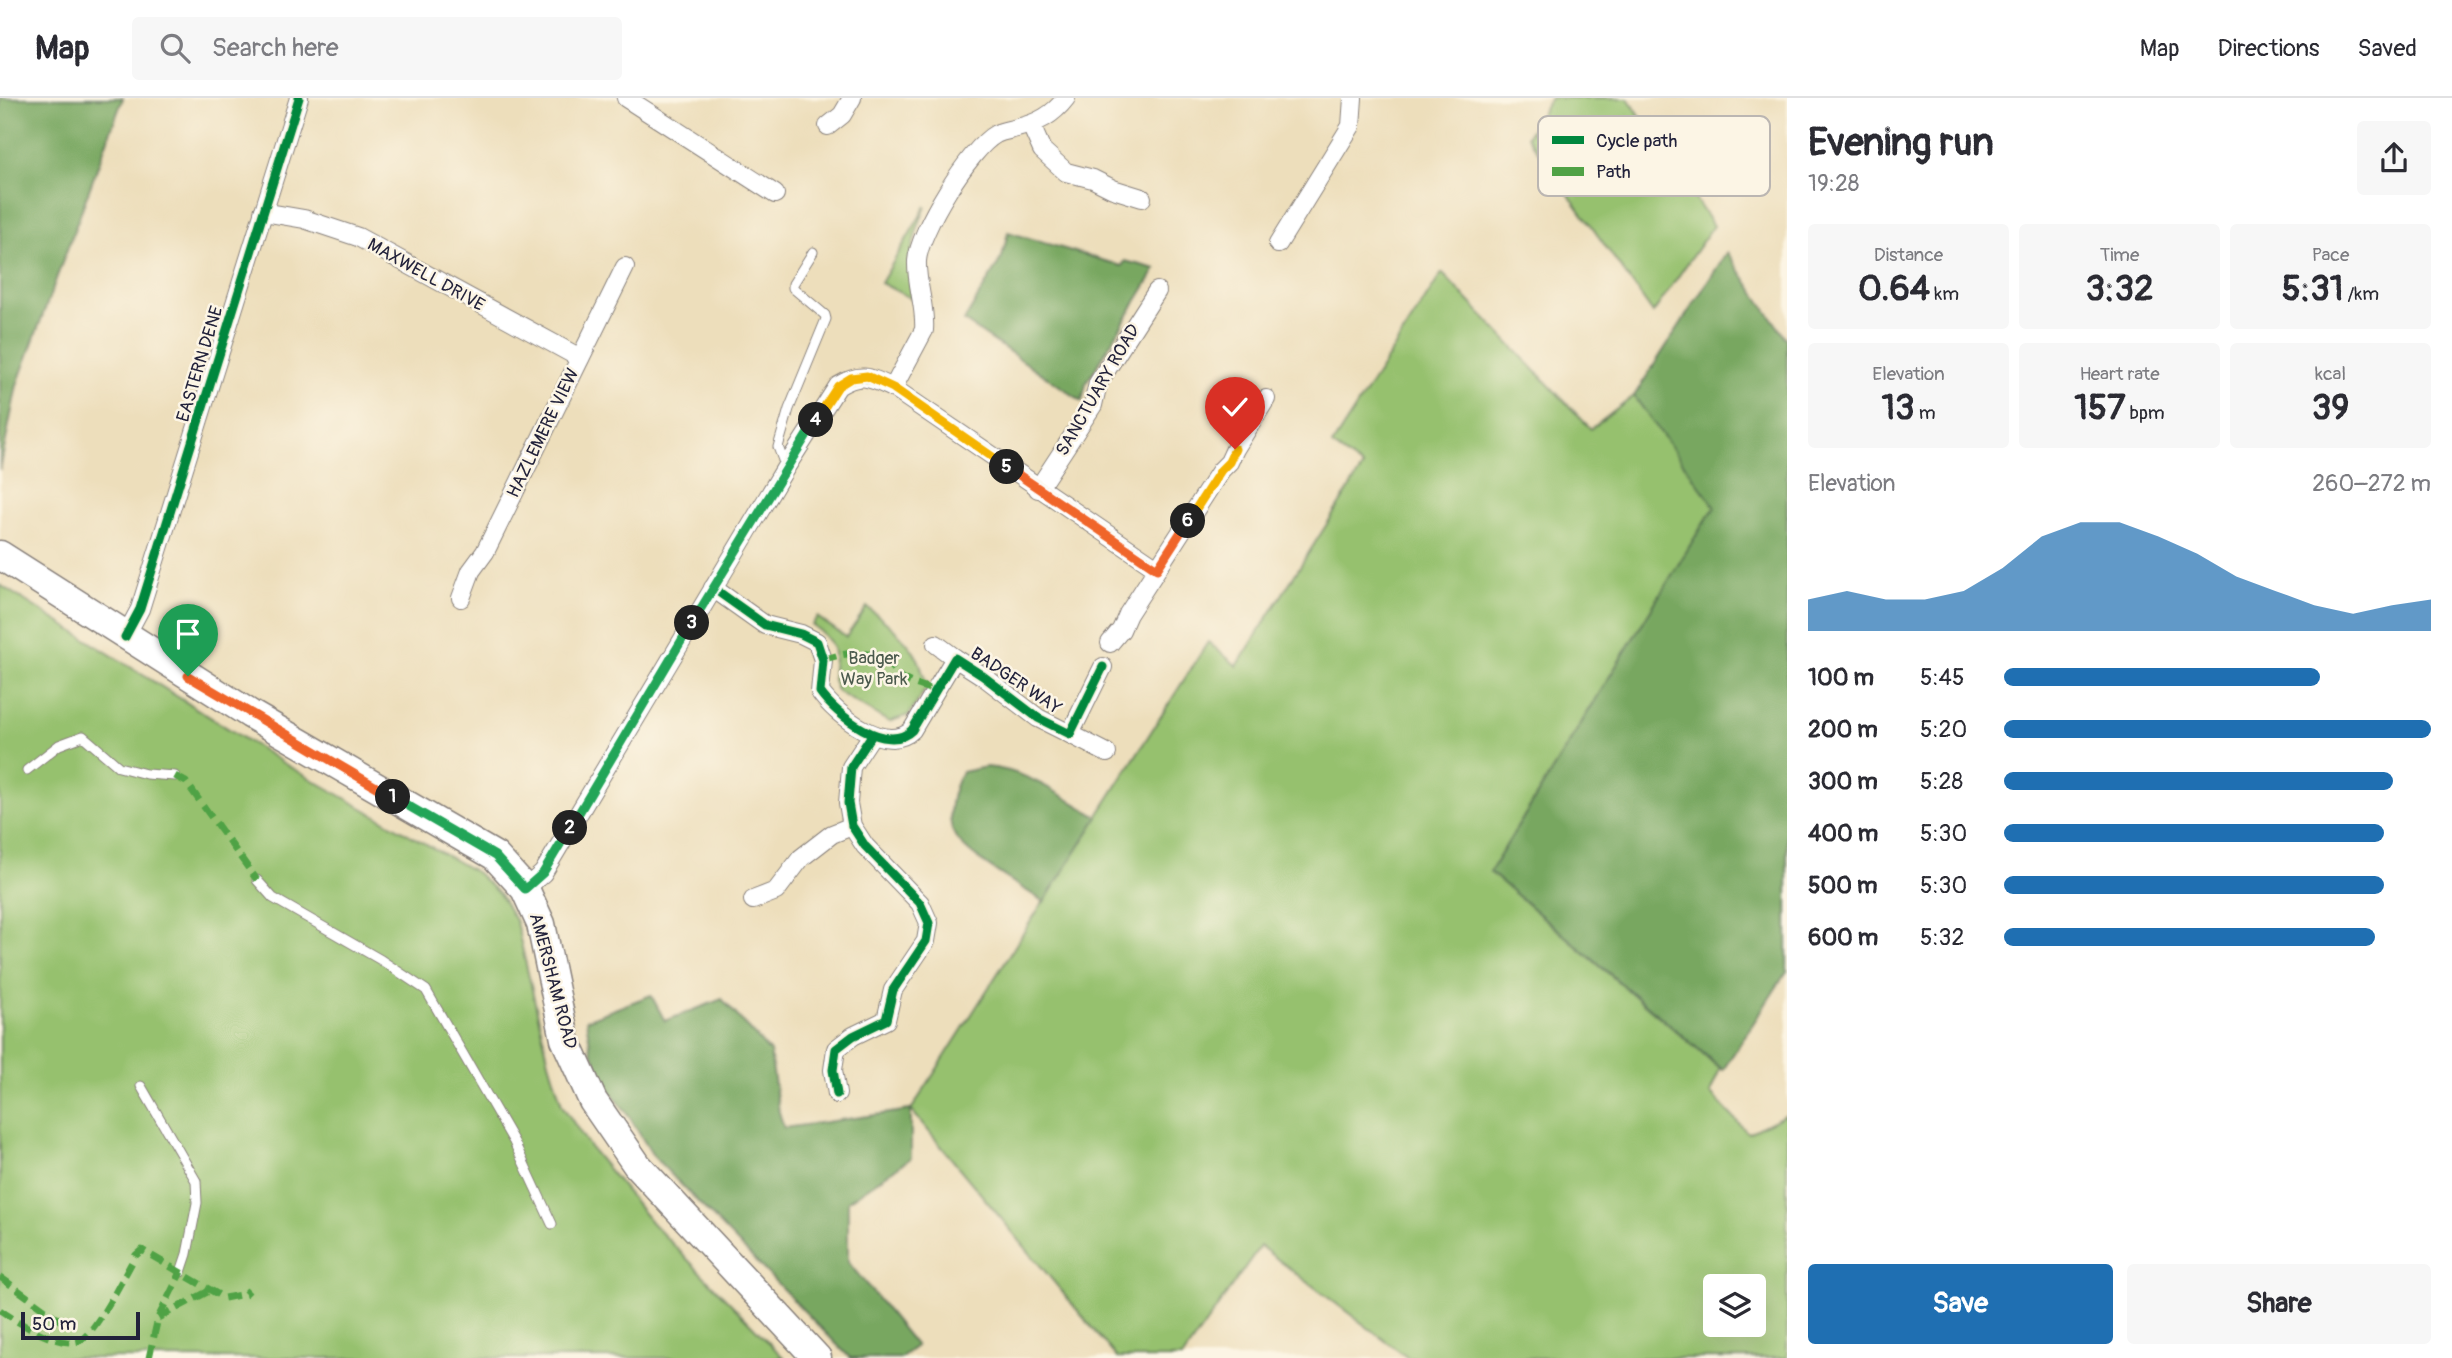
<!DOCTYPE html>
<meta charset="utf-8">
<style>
:root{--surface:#fff;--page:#f7f7f7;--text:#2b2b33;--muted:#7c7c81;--line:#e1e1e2;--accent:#1f6fb2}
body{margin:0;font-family:Pangolin,sans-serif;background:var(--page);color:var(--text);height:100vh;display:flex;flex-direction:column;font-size:26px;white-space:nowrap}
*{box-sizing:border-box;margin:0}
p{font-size:23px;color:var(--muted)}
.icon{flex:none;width:38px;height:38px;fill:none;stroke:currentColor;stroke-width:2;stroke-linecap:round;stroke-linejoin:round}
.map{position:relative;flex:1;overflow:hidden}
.side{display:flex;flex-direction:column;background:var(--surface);width:665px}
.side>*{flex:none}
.controls{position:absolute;left:1703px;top:1176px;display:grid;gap:14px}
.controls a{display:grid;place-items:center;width:63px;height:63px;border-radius:7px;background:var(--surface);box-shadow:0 7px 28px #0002;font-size:35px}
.scale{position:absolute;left:21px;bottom:18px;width:119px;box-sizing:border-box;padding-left:7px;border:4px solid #22223b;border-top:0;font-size:19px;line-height:24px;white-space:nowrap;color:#22223b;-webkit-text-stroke:5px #fcf5e5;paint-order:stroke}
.pin{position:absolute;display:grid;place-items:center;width:60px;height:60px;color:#fff;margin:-72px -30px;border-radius:50% 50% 50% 0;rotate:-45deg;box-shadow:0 0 7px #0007}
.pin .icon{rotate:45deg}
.km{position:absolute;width:35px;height:35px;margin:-18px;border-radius:50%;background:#222;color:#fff;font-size:19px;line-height:35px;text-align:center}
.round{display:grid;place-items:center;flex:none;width:74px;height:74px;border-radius:7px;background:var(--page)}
.head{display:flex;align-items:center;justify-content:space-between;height:119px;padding:0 21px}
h1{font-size:38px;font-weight:700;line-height:52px}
.metrics{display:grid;grid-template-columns:repeat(3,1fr);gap:10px;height:119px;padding:7px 21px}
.metrics div{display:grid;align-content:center;border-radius:7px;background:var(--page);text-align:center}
.metrics b{font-size:35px;font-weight:700}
.metrics small{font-size:19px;font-weight:400}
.metrics p{font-size:19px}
.chart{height:196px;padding:14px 21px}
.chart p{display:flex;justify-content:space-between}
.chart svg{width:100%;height:126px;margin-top:7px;fill:var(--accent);opacity:.7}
.action{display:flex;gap:14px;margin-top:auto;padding:14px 21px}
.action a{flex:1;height:80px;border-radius:7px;background:var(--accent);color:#fff;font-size:28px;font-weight:700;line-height:80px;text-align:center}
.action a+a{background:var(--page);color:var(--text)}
ul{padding:0 21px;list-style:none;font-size:23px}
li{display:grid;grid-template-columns:112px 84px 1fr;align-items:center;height:52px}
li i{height:18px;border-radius:9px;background:var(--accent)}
header{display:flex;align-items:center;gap:42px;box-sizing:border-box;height:98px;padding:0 35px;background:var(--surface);border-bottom:2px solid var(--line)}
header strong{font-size:33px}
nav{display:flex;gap:38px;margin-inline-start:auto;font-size:24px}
.search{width:490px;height:63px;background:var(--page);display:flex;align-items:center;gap:18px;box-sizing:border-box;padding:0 24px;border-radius:7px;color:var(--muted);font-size:26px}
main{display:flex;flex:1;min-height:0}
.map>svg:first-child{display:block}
.green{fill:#96c16e;stroke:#5c7254;stroke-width:2;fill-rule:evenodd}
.forest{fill:#78a761;stroke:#4d644e;stroke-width:2}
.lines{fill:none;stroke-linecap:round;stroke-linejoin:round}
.service-casing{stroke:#88807b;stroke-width:11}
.minor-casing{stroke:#88807b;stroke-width:20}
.primary-casing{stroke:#88807b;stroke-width:31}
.service{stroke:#fff;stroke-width:9}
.minor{stroke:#fff;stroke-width:18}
.primary{stroke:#fff;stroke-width:28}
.quiet{stroke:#50a245;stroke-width:7;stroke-dasharray:14 7;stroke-linecap:butt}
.cycleway-casing{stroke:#fcf5e5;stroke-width:13}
.cycleway{stroke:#00873e;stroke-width:9}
.split-1-casing{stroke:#fff;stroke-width:14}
.split-2-casing{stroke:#fff;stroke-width:14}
.split-3-casing{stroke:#fff;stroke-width:14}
.split-4-casing{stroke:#fff;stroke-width:14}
.split-5-casing{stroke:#fff;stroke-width:14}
.split-6-casing{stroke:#fff;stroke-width:14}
.split-7-casing{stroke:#fff;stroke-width:14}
.split-1{stroke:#f0652b;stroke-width:9}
.split-2{stroke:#22a559;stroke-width:9}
.split-3{stroke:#22a559;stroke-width:9}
.split-4{stroke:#22a559;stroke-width:9}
.split-5{stroke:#f5b400;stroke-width:9}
.split-6{stroke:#f0652b;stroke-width:9}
.split-7{stroke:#f5b400;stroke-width:9}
.labels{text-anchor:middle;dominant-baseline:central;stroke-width:5;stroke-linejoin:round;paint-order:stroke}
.street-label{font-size:18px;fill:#22223b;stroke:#fcf5e5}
.park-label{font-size:18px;fill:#4b5a4d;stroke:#fcf5e5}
.key{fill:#fcf5e5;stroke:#bbb6b2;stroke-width:2}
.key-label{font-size:19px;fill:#22223b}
</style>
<header>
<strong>Map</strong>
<div class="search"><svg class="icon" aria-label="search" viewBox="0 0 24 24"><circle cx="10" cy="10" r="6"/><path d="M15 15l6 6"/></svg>Search here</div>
<nav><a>Map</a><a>Directions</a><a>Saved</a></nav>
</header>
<main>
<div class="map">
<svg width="1787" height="1260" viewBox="0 0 1787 1260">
<rect width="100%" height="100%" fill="#fcf5e5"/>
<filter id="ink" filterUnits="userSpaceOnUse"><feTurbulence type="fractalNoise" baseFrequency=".0143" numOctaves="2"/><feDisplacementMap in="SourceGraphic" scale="14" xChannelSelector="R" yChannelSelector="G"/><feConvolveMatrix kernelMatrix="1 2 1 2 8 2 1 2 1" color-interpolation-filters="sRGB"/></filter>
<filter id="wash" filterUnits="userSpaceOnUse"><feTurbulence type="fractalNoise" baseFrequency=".00686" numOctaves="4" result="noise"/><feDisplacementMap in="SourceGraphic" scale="28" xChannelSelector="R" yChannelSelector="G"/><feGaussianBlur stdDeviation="1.57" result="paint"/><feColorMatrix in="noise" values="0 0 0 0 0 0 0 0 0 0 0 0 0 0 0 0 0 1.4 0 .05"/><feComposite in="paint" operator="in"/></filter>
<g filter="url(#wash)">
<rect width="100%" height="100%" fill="#eddebb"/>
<g class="green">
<polygon points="1551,0 1628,0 1713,128 1653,215 1527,38"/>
<path d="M 926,108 C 911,146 907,160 912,201 L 881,185 Z"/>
<path d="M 1442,175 L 1591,331 L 1634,298 L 1716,409 L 1702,428 L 1490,774 L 1720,971 L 1710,995 L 1748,1035 L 1787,1016 L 1787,1260 L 1408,1260 L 1260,1148 L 1182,1260 L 1117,1260 L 911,1012 L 1208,544 L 1237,568 L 1363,369 L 1332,347 ZM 1715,1188 L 1754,1188 L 1754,1227 L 1715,1227 Z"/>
<polygon points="0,487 283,665 477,775 500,797 516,824 549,964 562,1007 589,1048 652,1125 784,1260 0,1260"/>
<path d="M 867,509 C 886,524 907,540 918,561 C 923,570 921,579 929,586 L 909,617 L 889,624 L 838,594 C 821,566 853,556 812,527 L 817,519 L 846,539 Z"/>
</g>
<g class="forest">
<polygon points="0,0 123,0 17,287 0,372"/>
<polygon points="1008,134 1122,168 1125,163 1156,171 1086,286 1082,303 964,223 1002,159"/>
<polygon points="1727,154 1787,242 1787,873 1723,972 1490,774 1702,428 1715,409 1634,298"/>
<path d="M 986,669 C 1026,671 1064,700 1098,719 L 1044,804 C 1021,788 969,760 955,738 C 945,720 952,690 962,674 Z"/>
<polygon points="651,897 665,923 722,901 770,954 779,1014 784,1030 911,1012 911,1060 848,1103 848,1164 916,1248 900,1260 850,1260 653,1058 627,1015 604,985 591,952 586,922"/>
</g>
</g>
<g filter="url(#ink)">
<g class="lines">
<defs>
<g id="service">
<polyline points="785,367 778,349 789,311 826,221 825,217 793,190 793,186 813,154"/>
<polyline points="27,672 59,647 83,638 119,669 146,676 175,678"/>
<polyline points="257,782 273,800 381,862 426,892 514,1044 552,1126"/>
<polyline points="141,988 196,1083 197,1105 187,1156 181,1174"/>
</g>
<g id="minor">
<polyline points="626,0 775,96"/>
<polyline points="1031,27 1042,52 1066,74 1093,81 1113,91 1142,100"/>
<polyline points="828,28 842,17 852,0"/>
<polyline points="263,114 304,121 358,139 580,260"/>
<polyline points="1278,146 1351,28 1353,0"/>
<path d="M 893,290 L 924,232 C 926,209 916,186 917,163 C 919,133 970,50 996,36 C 1002,33 1010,32 1017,30 C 1038,25 1053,17 1066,0"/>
<polyline points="1038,391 1093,307 1098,285 1157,193"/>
<path d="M 713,490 L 765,527 L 801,536 L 817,544 L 823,562 L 820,594 C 836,617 887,657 912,632 L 955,560 L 983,578 L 1038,620 L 1070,636 L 1103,569"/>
<polyline points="461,500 471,473 485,454 625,169"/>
<polyline points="125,539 140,511 299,0"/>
<polyline points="1110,545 1121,532 1128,516 1221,372 1229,364 1235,351 1266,301"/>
<polyline points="936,546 955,560"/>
<polyline points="1070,636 1107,655"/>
<path d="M 525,791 L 543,775 L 786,369 L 838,288 C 861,274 869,279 893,290 L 1157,470"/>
<polyline points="753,802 776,793 801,760 832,736 852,728"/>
<polyline points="837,996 833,972 836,951 853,938 886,922 893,892 926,843 929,825 920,805 865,748 852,728 848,705 851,669 872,637"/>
</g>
<polyline id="primary" points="0,457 250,616 495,758 525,791 541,826 565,941 593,1003 637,1067 817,1260"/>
</defs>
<use href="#service" class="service-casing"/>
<use href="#minor" class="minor-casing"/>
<use href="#primary" class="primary-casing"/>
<use href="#service" class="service"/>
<use href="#minor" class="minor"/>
<use href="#primary" class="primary"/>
<g class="quiet">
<path d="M 823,562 C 841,555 872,550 888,565 C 893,570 896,577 903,581 C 913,586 925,589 935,593"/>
<polyline points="175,678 186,684 257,782"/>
<polyline points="0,1179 61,1223"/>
<path d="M 0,1212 C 17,1224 59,1250 79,1243 C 95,1237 126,1174 136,1157 L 142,1152 L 224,1200 L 245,1196 L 249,1192"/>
<polyline points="158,1220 209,1193"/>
<polyline points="149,1260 158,1220 181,1174"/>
</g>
<defs>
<g id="cycleway">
<path d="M 713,490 L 765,527 L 801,536 L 817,544 L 823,562 L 820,594 C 836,617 887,657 912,632 L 955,560 L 983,578 L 1038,620 L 1070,636 L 1103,569"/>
<polyline points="125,539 140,511 299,0"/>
<path d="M 525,791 L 543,775 L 786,369 L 838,288 C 861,274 869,279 893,290 L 1157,470"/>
<polyline points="837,996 833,972 836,951 853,938 886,922 893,892 926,843 929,825 920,805 865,748 852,728 848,705 851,669 872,637"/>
</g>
</defs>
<use href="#cycleway" class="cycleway-casing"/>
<use href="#cycleway" class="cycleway"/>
</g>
</g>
<g class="lines" filter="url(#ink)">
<defs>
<polyline id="split-1" points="188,578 393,699"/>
<polyline id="split-2" points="393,699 495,758 525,791 543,775 570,730"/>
<polyline id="split-3" points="570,730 692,525"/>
<polyline id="split-4" points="692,525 816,322"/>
<polyline id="split-5" points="816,322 838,288 851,280 867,278 893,290 1007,369"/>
<polyline id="split-6" points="1007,369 1157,471 1188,423"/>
<polyline id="split-7" points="1188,423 1221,372 1229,364 1235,351"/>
</defs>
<use href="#split-1" class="split-1-casing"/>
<use href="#split-2" class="split-2-casing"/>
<use href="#split-3" class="split-3-casing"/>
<use href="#split-4" class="split-4-casing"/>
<use href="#split-5" class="split-5-casing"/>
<use href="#split-6" class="split-6-casing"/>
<use href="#split-7" class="split-7-casing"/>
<use href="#split-1" class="split-1"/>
<use href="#split-2" class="split-2"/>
<use href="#split-3" class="split-3"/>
<use href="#split-4" class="split-4"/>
<use href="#split-5" class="split-5"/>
<use href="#split-6" class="split-6"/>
<use href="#split-7" class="split-7"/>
</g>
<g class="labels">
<g class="street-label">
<text transform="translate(426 177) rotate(29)">MAXWELL DRIVE</text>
<text transform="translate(200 266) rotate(-73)">EASTERN DENE</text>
<text transform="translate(1098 292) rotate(-60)">SANCTUARY ROAD</text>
<text transform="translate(543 335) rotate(-64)">HAZLEMERE VIEW</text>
<text transform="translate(1016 583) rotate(34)">BADGER WAY</text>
<text transform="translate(553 883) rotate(75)">AMERSHAM ROAD</text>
</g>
<g class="park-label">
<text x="874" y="560">Badger<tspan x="874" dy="21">Way Park</tspan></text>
</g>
</g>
<rect x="1538" y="18" width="232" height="80" rx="10" class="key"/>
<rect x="1552" y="38" width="32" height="8" fill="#00873e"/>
<rect x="1552" y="69" width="32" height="9" fill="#50a245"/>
<g class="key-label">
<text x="1596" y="49">Cycle path</text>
<text x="1596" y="80">Path</text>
</g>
</svg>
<div class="controls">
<a><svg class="icon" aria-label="layers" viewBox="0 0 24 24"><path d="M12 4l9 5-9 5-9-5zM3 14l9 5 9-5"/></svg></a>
</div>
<div class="scale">50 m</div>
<div class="pin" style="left:188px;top:578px;background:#1e9e55"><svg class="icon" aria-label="arrive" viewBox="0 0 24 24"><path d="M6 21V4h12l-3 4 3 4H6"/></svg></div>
<div class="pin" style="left:1235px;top:351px;background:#d93025"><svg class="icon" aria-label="check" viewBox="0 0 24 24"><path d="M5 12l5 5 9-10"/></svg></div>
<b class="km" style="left:393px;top:699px">1</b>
<b class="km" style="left:570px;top:730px">2</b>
<b class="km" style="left:692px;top:525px">3</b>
<b class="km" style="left:816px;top:322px">4</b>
<b class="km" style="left:1007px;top:369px">5</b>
<b class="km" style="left:1188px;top:423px">6</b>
</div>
<section class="side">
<div class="head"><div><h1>Evening run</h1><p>19:28</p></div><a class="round"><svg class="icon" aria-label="share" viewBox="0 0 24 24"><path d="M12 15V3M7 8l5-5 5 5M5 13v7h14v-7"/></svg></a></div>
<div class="metrics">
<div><p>Distance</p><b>0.64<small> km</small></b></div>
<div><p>Time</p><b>3:32</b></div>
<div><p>Pace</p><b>5:31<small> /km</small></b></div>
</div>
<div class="metrics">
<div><p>Elevation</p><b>13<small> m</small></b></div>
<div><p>Heart rate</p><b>157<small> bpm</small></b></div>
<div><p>kcal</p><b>39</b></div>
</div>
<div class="chart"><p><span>Elevation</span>260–272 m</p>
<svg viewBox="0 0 160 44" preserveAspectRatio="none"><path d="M0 44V33L10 30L20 33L30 33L40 30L50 22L60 11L70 6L80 6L90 11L100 17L110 25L120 30L130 35L140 38L150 35L160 33V44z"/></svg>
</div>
<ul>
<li><b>100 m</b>5:45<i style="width:74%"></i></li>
<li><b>200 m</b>5:20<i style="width:100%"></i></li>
<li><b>300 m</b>5:28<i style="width:91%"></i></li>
<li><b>400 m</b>5:30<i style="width:89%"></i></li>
<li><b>500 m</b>5:30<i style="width:89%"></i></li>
<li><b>600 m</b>5:32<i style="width:87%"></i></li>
</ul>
<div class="action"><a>Save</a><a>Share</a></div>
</section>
</main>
